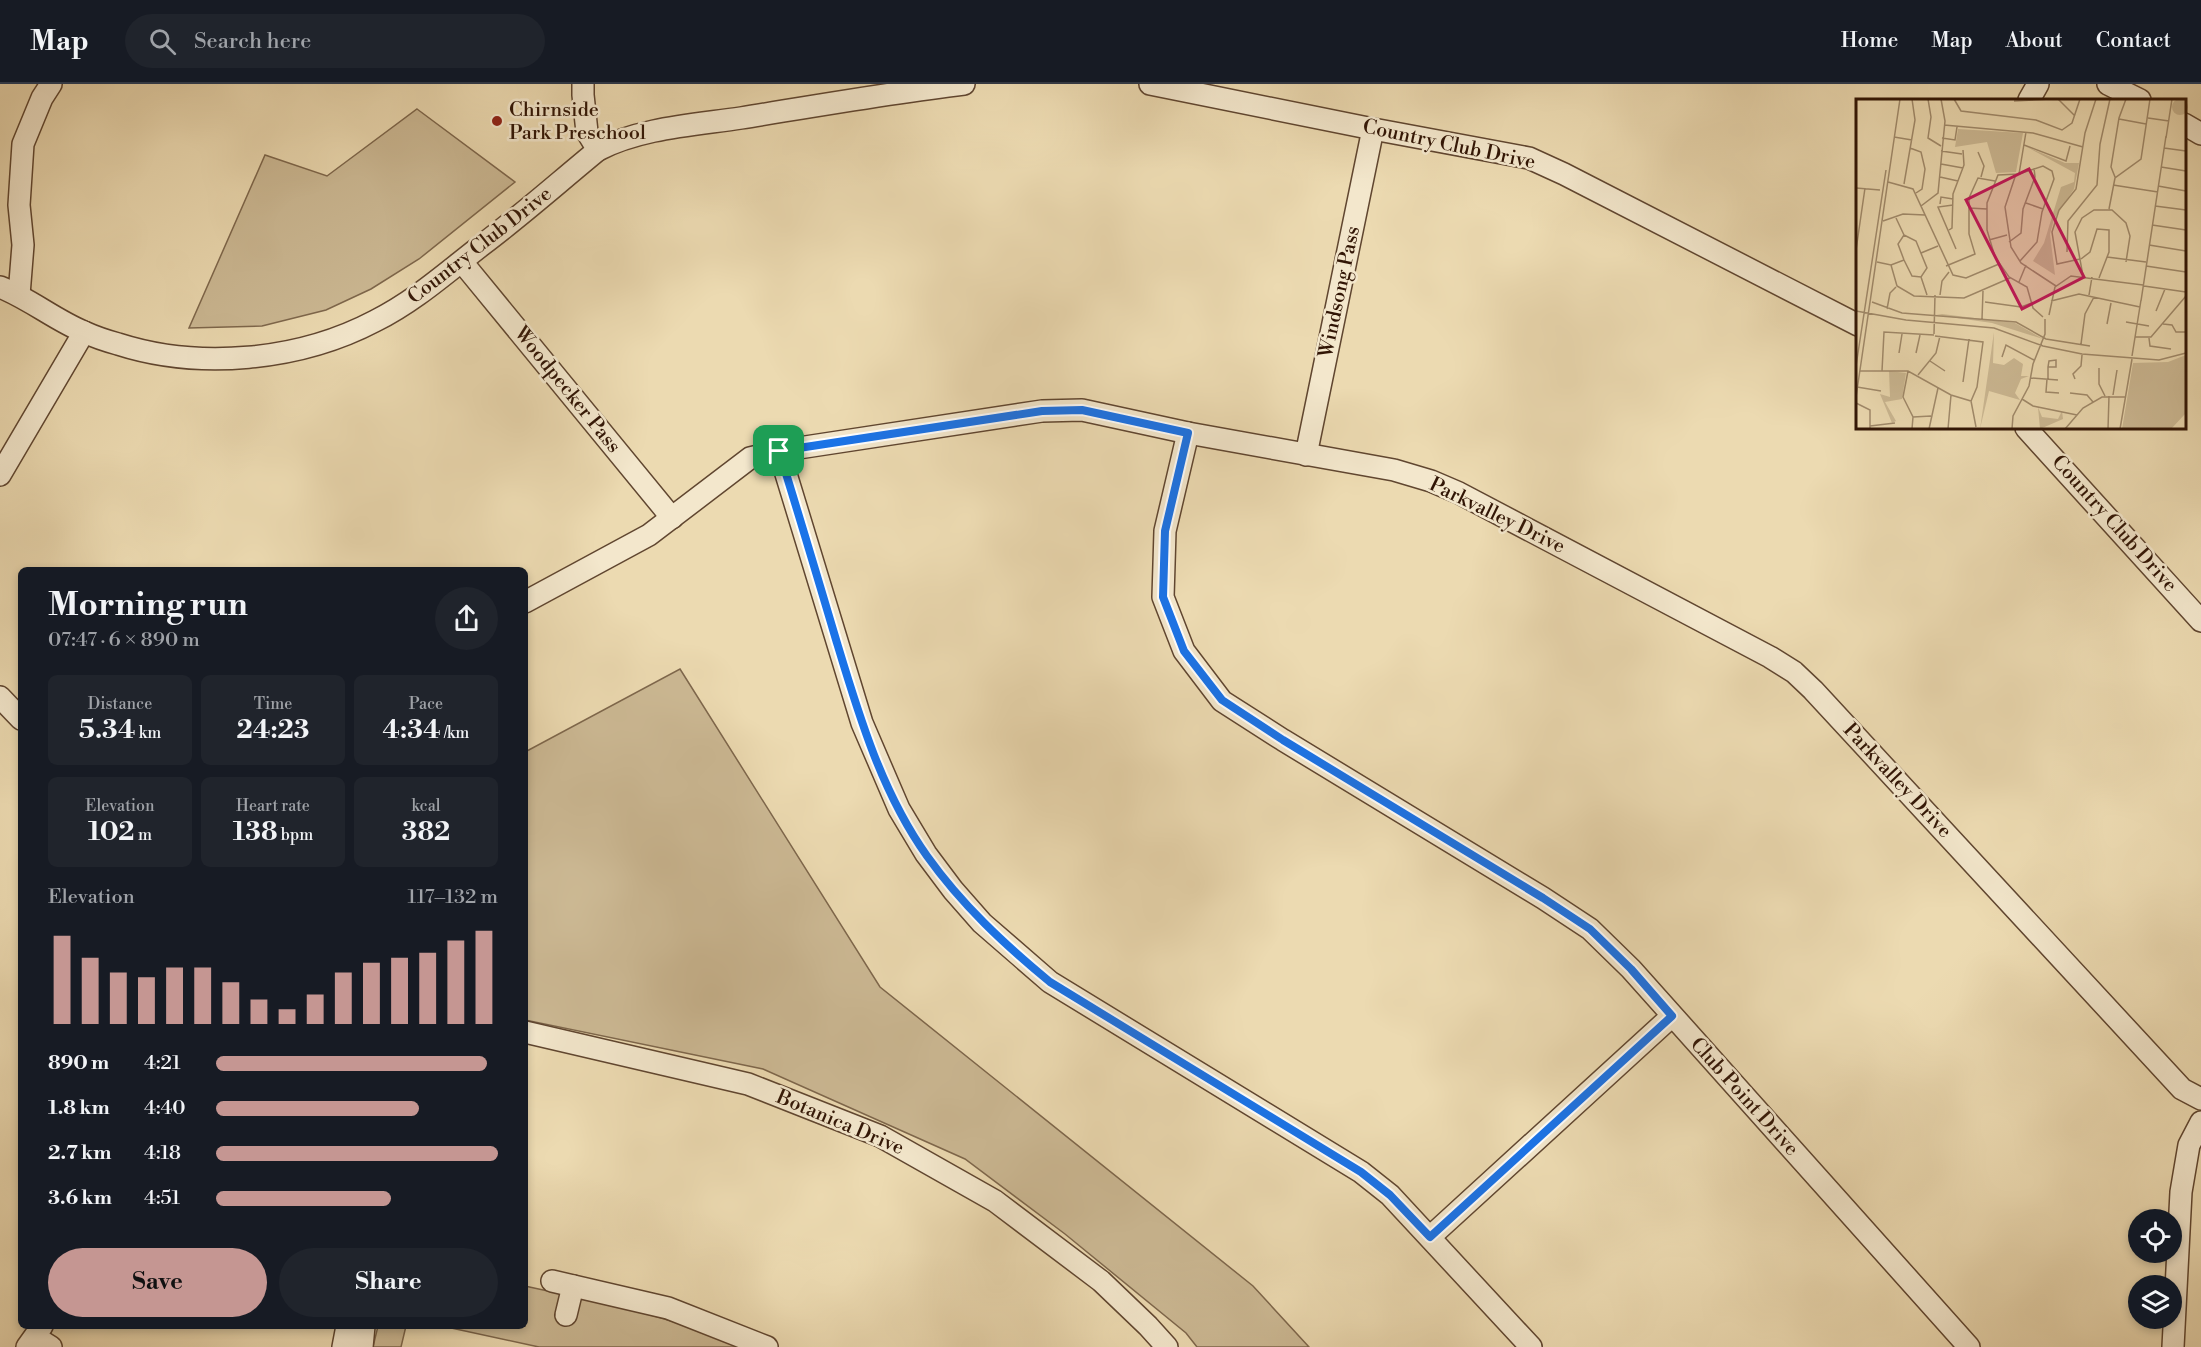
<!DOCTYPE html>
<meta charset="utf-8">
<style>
:root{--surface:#171b24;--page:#20242c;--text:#f1f3f6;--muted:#9ea1a6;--line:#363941;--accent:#c59692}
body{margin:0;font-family:"Libre Bodoni",serif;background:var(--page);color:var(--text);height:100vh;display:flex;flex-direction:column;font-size:22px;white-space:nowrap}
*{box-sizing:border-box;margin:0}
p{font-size:20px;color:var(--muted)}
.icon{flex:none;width:33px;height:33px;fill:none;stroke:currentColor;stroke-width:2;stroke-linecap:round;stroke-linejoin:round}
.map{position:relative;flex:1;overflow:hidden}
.side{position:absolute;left:18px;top:483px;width:510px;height:762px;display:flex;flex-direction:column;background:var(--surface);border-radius:9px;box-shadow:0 3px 9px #0003}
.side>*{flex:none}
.buttons{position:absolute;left:2128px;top:1125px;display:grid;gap:12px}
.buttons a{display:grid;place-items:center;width:54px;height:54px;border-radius:50%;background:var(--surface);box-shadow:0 3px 9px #0003;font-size:30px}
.pin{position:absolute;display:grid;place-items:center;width:51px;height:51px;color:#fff;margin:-26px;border-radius:12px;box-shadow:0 3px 9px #0006}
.round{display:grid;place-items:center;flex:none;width:63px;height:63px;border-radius:32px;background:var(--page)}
.head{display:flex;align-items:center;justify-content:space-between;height:102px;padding:0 30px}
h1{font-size:33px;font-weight:700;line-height:45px}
.metrics{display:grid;grid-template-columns:repeat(3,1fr);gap:9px;height:102px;padding:6px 30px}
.metrics div{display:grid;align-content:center;border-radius:9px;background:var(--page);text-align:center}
.metrics b{font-size:26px;font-weight:700}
.metrics small{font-size:16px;font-weight:400}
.metrics p{font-size:16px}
.chart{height:168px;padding:12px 30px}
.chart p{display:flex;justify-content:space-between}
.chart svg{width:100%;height:108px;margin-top:6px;stroke:var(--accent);stroke-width:6}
.primary-button{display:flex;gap:12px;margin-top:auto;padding:12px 30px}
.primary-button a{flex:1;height:69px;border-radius:36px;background:var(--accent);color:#111;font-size:24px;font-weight:700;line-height:69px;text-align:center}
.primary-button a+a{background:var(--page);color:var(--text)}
ul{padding:0 30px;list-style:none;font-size:20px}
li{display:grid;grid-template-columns:96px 72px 1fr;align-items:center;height:45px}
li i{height:15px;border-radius:8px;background:var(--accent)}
header{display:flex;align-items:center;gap:36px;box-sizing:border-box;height:84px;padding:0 30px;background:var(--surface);border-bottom:2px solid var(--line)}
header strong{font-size:28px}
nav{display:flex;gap:33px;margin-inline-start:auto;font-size:21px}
.search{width:420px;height:54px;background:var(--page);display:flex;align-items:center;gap:15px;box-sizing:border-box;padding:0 21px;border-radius:33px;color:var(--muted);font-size:22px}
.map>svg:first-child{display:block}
.green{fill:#ccb994;stroke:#7e674c;stroke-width:1.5}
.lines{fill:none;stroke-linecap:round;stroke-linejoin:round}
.minor-casing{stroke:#604630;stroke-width:24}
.minor{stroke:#f3e7cc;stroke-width:21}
.route-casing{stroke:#fff;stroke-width:12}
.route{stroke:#1a73e8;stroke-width:8}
.poi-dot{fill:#8f2418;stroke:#f3e7cc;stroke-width:2}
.labels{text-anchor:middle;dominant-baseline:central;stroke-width:5;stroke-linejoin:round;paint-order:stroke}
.poi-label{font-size:20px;fill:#311505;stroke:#f3e7cc;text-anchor:start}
.street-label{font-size:20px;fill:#311505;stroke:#f3e7cc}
.inset-road{fill:none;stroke:#a18b6c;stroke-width:1.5}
.view{fill:#c2185b;fill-opacity:0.15;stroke:#c2185b;stroke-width:3}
.inset-edge{fill:none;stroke:#311505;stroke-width:3}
</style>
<header>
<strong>Map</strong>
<div class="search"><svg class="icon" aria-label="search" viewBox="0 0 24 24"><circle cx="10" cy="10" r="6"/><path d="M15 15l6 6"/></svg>Search here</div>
<nav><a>Home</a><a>Map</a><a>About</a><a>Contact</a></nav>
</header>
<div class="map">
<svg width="2201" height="1263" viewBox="0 0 2201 1263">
<rect width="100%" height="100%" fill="#ecdab1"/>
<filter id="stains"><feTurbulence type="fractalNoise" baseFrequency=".00333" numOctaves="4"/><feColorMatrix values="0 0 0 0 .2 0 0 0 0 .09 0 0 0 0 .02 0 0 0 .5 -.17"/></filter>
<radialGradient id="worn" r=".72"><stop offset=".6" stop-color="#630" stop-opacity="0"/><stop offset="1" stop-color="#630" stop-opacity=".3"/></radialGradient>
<g class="green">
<polygon points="417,25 515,98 419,175 371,205 326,226 262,242 189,244 265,71 327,92"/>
<polygon points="680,585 880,903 1253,1202 1309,1263 1197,1263 1186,1249 1065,1150 965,1075 763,985 525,936 525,668"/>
<path d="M 525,1202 C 598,1218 672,1231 740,1263 L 539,1263 L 442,1242 L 525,1242 Z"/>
<polygon points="378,1242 406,1242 401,1263 373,1263"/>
</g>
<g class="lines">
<defs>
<g id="minor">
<polyline points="583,0 583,11 587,48 598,66"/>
<polyline points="1150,0 1373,45 1529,74 1564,90 1858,241"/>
<polyline points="2108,0 2140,16"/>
<polyline points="2029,16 2038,0"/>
<polyline points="2184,40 2201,50"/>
<polyline points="462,178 672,434"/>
<path d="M 0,203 C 30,215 55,236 84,248 C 95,253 107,257 118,260 C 199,286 299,277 375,237 C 415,217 447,188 482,161 C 522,131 559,98 598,66 C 640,44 694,41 741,34 C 815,22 889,9 964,0"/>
<polyline points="19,211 23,161 19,121 23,60 42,14 51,0"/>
<polyline points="2026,344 2201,537"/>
<polyline points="1188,349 1165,447 1163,513 1184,567 1222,617 1283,656 1543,814 1590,845 1631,885 1969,1263"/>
<polyline points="779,367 862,639 899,725 926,770 953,806 982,839 1050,898 1361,1088 1390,1111 1531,1263"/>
<polyline points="1306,371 1373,45"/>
<polyline points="0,391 84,248"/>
<polyline points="525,518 649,451 750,374 779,367 1042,327 1082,326 1188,349 1394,386 1431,397 1459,409 1770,573 1794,588 1813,606 2182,1005 2201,1015"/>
<polyline points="0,613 21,635"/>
<polyline points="525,948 748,1000 880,1052 995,1117 1101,1197 1148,1242 1167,1263"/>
<polyline points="1430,1153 1672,932"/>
<polyline points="552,1197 668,1224 767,1263"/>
<polyline points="566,1231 573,1202"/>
<polyline points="35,1253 51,1263"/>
<polyline points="27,1263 42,1242"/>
<polyline points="343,1263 347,1242"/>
<polyline points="362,1263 364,1242"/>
<polyline points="2173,1263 2181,1108 2189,1061 2201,1038"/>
</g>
</defs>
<use href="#minor" class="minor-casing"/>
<use href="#minor" class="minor"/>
</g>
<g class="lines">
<defs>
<path id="route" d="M 1082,326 L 1188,349 L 1165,447 L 1163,513 L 1184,567 L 1222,616 L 1283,656 L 1543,814 L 1590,845 L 1631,885 L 1672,932 L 1430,1153 L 1390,1111 L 1361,1088 L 1050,898 C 1004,860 962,821 927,772 C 882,709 859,632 837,559 C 818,495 799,431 779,367 L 1042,327 Z"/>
</defs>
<use href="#route" class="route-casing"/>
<use href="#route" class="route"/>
</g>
<circle class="poi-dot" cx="497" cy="37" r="6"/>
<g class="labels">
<g class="poi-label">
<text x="509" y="26">Chirnside<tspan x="509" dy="23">Park Preschool</tspan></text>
</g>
<g class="street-label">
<text transform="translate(1449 61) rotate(12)">Country Club Drive</text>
<text transform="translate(480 162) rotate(-38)">Country Club Drive</text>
<text transform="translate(1340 208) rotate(-78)">Windsong Pass</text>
<text transform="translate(567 306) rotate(51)">Woodpecker Pass</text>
<text transform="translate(1497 432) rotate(26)">Parkvalley Drive</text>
<text transform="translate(2114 440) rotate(48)">Country Club Drive</text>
<text transform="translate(1897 697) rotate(47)">Parkvalley Drive</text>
<text transform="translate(1744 1013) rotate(48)">Club Point Drive</text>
<text transform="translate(840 1039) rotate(23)">Botanica Drive</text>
</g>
</g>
<g transform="translate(1856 15)">
<rect width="330" height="330" fill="#ecdab1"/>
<path d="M316 8a8 8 0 1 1 16 0a8 8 0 1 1-16 0ZM 102,30 L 167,34 L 160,73 L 140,74 L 131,43 L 99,48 ZM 169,47 L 209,64 L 223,64 L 218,90 L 198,120 L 194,135 L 199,176 L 177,162 L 188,144 L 205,88 L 218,83 L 219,74 ZM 86,215 L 159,224 L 187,240 L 136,224 L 80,216 ZM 138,233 L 137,264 L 148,266 L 158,259 L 167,265 L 165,277 L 173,277 L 165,280 L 159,294 L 164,301 L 133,292 L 124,330 ZM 330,256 L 330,314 L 315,330 L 266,330 L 277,264 L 312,263 ZM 33,272 L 50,274 L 46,300 L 29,303 L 40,322 L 36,324 L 24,295 L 34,298 ZM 182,308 L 186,318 L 202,320 L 206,312 L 207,320 L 184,330 Z" fill="#ccb994"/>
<path class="inset-road" d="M 72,0 L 75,18 L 72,39 L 85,47M 98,0 L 105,12 L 180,21 L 206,31 L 216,24 L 224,0M 202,0 L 219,17M 158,2 L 194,0M 292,19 L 313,22M 263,20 L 290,25M 88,26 L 177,34 L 227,48M 38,38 L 56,41M 86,39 L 99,41 L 101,28M 310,39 L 316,0M 168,46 L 210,62 L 214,47M 54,49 L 65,53 L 69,70 L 66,90 L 60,94M 308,49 L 330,52M 85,52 L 106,55M 122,53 L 128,67 L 125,78M 85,65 L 107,69M 305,68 L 330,72M 160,75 L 149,108 L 155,148 L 165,164 L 200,187M 163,75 L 170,33M 84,78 L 102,82M 259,78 L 255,68 L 263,19 L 270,0M 32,83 L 57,90 L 97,176 L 110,179 L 143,165M 48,85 L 59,21 L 56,0M 257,86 L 302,93M 302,87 L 330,92M 0,89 L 24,91M 170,104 L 187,110M 84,105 L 85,98 L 97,100M 97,106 L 82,108 L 100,150M 65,107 L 82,94 L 89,22 L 85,0M 299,107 L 330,111M 113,109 L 131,110M 253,110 L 259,79 L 285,60 L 294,0M 40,119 L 48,136M 27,122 L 47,115 L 69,116M 296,126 L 330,131M 93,131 L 96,129 L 97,95 L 108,66 L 107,51M 48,136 L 60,142 L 71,169 L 65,178 L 56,177 L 48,161 L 42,145 ZM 133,141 L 151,136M 153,143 L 165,134 L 167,110 L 179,78 L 178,69M 293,146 L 330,152M 0,151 L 9,89M 211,153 L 212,122 L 241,86 L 244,45 L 254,0M 65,154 L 82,147M 251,158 L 290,163M 224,160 L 201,165 L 196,133 L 203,111 L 220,90 L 229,34 L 240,0M 225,160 L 234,153 L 241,130 L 253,131 L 253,153 L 243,179M 164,162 L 181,143 L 186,113 L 198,80 L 196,72 L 187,67 L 163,75 L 142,76 L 131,104 L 131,131 L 139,158 L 153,178 L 171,188 L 177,209 L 187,218M 21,163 L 35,166 L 48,161M 35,166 L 41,187 L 58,197 L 108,199 L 154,179M 90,167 L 119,155 L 113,135 L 113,99 L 122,79 L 139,82M 290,167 L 330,173M 227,177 L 219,133 L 226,119 L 238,111 L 256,111 L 270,124 L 274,137 L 270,163M 65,178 L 71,196M 163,183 L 170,166M 288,187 L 330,193M 84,196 L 86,182 L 93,173M 233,196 L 236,178M 195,202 L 223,195 L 284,208M 285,202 L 310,37M 16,203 L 46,214 L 160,223 L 190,240 L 234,247M 129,203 L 165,208 L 176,204M 31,210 L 34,194 L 40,188M 0,212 L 50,221 L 138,229 L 187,247 L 226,255 L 303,261 L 330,254M 300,212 L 309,190M 193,216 L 199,188 L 215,177 L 287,186M 126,220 L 127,192M 270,223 L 293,227M 251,225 L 255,204M 307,225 L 316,226 L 320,233 L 330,233M 78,235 L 79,196M 279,238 L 295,238 L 330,197M 293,239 L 294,247 L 315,250M 225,245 L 229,215 L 238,198M 43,254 L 46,235M 60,254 L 64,236M 276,257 L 285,201M 146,258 L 150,246 L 178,261M 74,262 L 89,272M 0,267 L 30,71M 243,269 L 243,285 L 249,297M 4,272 L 52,272 L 95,296 L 115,302 L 121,288 L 127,243 L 79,237M 26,272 L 28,233 L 78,236M 52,272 L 47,298 L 57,318 L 56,330M 62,276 L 80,254 L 84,237M 175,279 L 202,281M 191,280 L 190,293 L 203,294M 192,280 L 192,268 L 193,262 L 200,261 L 200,268 L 192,268M 219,280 L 217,275 L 225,267 L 226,256M 107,283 L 113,240M 1,288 L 25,292M 214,294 L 231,296 L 237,303M 257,296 L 261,271M 0,298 L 44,0M 166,300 L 177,307 L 221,316M 115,302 L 120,328M 0,304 L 14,311 L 14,330M 57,318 L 75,317M 14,327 L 39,324M 73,330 L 82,289M 92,330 L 95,296M 156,330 L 157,317 L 173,287 L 177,265 L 189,235 L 189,220M 209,330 L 227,309 L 246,298 L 269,298M 252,330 L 253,297M 264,330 L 276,260"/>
<path class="view" d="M 173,70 L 228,178 L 166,210 L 110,101 Z"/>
<rect width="330" height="330" class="inset-edge"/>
</g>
<rect width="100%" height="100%" filter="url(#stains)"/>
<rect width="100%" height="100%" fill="url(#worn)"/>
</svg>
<div class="buttons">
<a><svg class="icon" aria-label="locate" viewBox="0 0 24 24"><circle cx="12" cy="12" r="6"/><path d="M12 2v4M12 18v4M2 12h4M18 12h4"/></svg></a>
<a><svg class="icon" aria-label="layers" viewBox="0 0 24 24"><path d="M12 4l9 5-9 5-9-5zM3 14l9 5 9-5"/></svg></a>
</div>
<div class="pin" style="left:779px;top:367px;background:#1e9e55"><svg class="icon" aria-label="arrive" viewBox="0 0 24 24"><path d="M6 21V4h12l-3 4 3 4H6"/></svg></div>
<section class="side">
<div class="head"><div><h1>Morning run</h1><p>07:47 · 6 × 890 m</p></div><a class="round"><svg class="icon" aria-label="share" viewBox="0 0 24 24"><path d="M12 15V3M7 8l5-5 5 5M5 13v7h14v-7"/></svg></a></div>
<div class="metrics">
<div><p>Distance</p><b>5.34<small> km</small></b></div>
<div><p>Time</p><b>24:23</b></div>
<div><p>Pace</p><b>4:34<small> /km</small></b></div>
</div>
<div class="metrics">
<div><p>Elevation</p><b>102<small> m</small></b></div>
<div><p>Heart rate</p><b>138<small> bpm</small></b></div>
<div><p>kcal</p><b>382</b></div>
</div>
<div class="chart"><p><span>Elevation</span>117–132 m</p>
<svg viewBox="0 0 160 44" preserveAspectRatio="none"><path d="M5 44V8M15 44V17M25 44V23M35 44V25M45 44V21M55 44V21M65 44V27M75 44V34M85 44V38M95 44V32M105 44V23M115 44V19M125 44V17M135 44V15M145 44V10M155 44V6"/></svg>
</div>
<ul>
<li><b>890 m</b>4:21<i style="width:96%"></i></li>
<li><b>1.8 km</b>4:40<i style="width:72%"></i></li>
<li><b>2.7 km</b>4:18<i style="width:100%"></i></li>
<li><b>3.6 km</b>4:51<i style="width:62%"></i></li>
</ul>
<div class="primary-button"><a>Save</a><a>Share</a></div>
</section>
</div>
